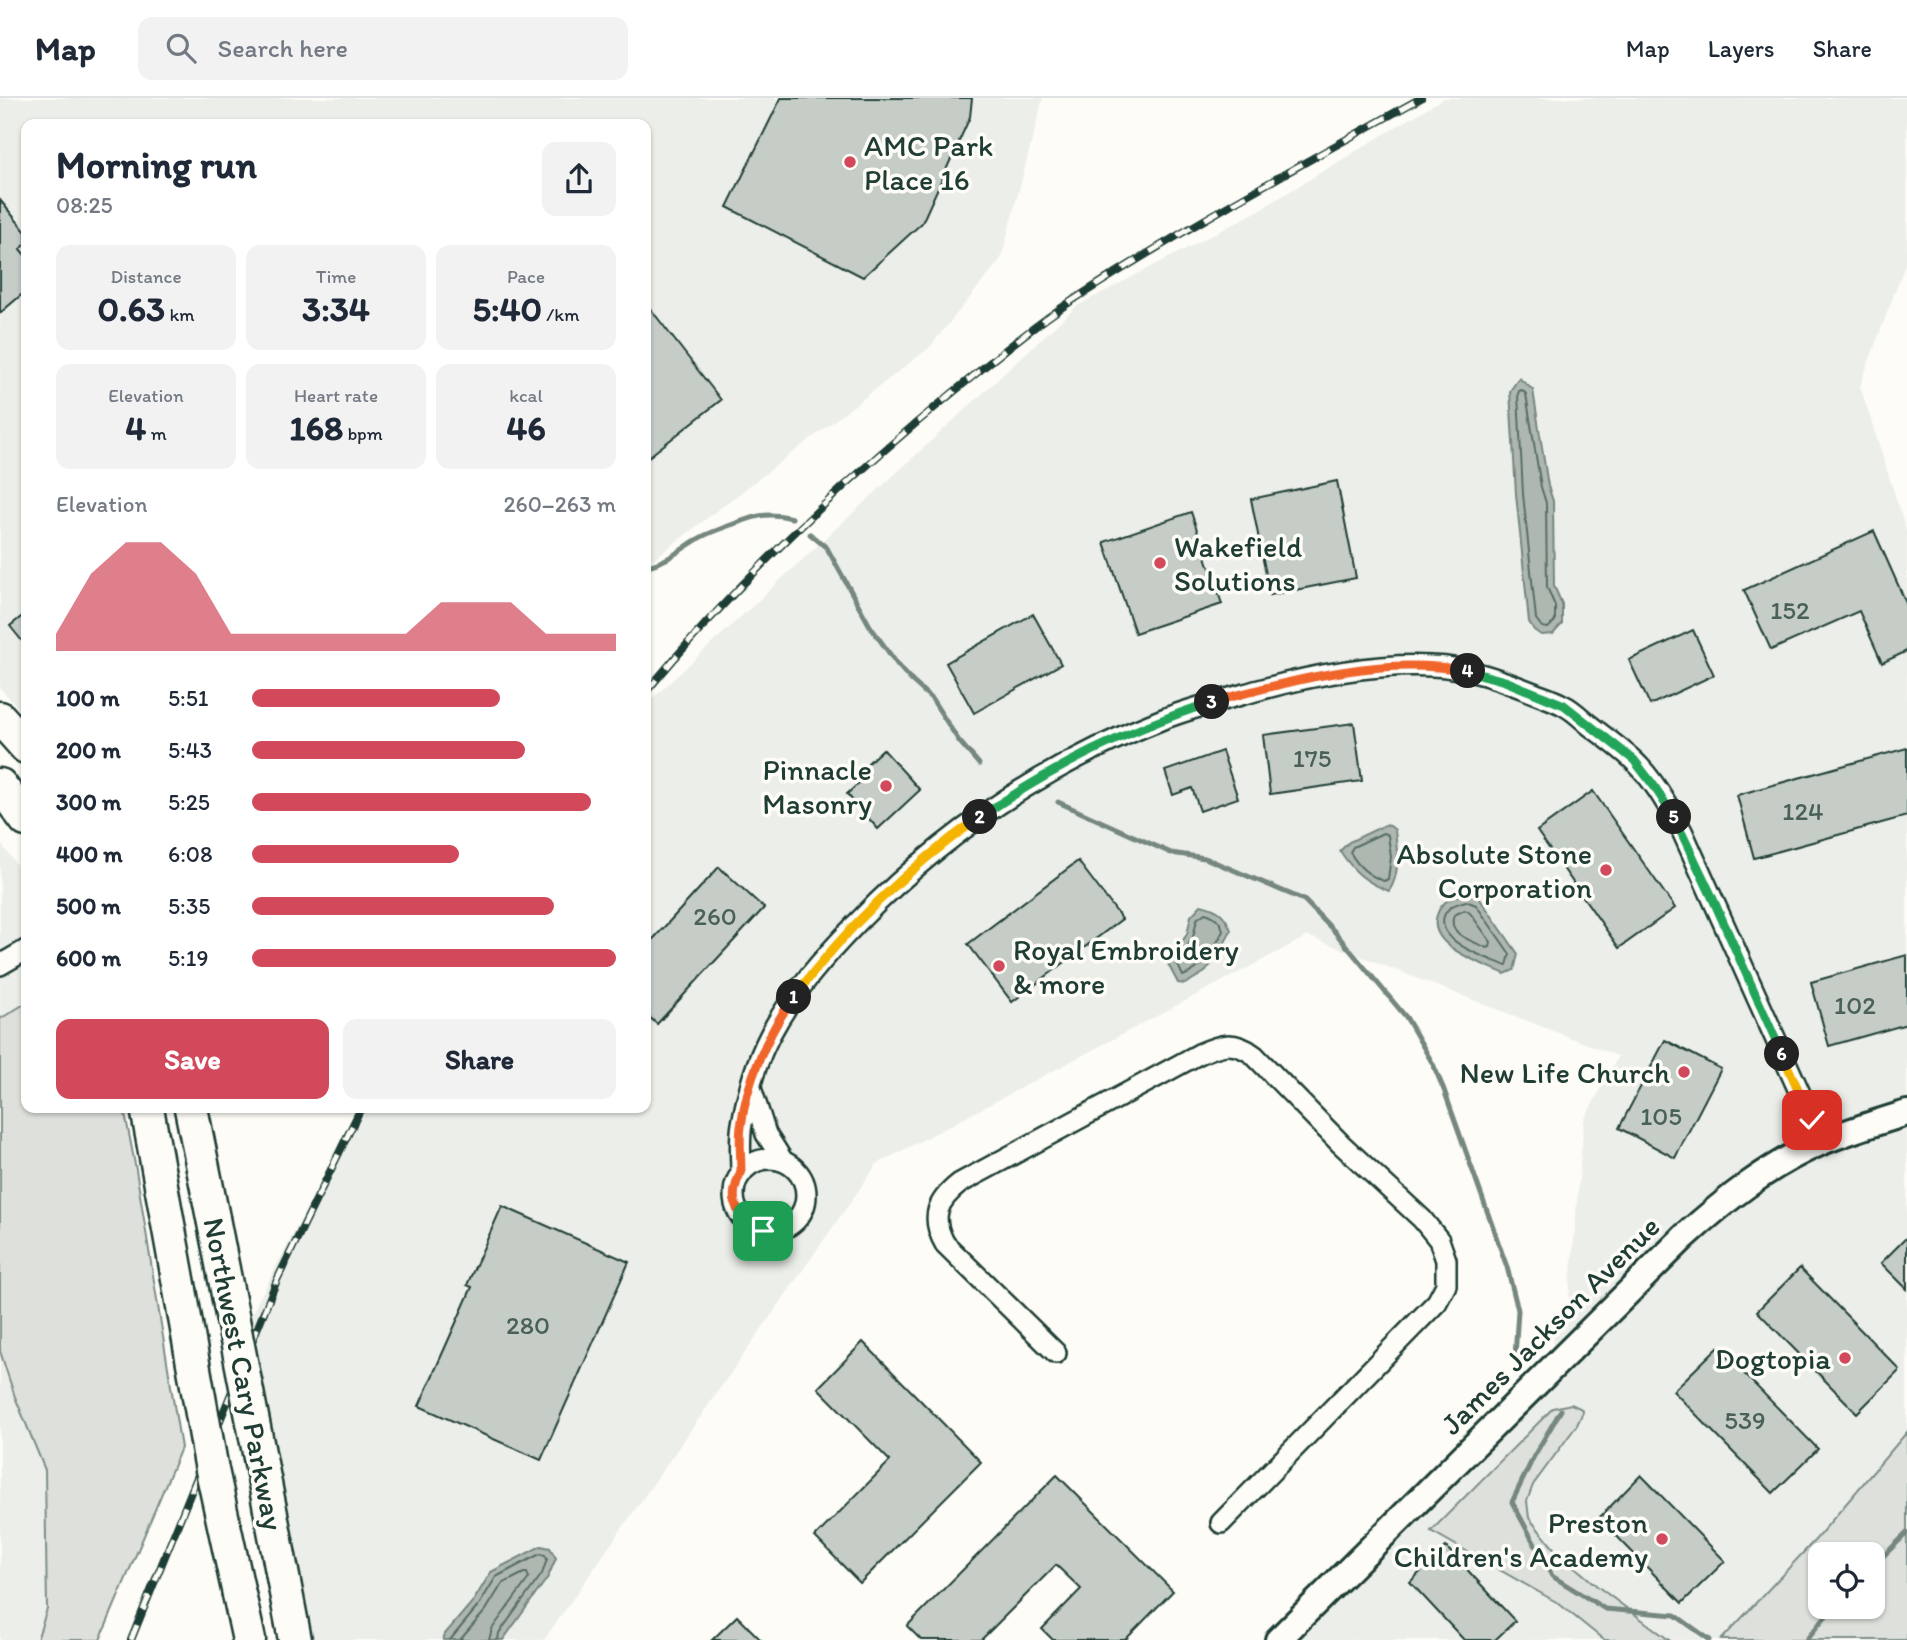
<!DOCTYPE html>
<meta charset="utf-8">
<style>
:root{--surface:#fff;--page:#f2f2f3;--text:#1f2937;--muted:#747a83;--line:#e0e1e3;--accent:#d1495b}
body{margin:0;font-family:Itim,sans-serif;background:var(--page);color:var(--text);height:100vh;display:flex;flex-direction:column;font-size:26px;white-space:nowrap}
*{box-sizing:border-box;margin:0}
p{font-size:23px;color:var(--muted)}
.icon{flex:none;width:38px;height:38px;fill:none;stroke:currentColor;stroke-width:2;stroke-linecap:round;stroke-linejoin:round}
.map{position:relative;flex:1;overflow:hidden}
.sheet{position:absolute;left:21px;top:21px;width:630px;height:994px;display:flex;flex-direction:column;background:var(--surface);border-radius:14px;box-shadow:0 2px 5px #0004}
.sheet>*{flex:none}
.fabs{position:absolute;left:1808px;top:1444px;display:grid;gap:14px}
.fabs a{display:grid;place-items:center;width:77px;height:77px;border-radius:14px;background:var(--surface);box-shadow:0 2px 5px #0004;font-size:35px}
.pin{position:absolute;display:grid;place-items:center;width:60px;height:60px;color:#fff;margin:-30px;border-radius:14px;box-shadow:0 4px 10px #0006}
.km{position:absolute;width:35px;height:35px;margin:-18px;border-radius:50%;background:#222;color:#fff;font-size:19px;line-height:35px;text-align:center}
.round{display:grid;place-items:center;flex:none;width:74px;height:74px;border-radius:14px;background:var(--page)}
.head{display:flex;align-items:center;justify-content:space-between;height:119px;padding:0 35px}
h1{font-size:38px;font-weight:800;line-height:52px}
.figures{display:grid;grid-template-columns:repeat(3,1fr);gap:10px;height:119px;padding:7px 35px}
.figures div{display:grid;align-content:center;border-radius:14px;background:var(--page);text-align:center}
.figures b{font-size:35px;font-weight:800}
.figures small{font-size:19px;font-weight:400}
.figures p{font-size:19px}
.chart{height:196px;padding:14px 35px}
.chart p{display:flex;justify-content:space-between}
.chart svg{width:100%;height:126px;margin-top:7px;fill:var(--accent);opacity:.7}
.cta{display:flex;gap:14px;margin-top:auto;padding:14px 35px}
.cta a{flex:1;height:80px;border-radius:14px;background:var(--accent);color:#fff;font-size:28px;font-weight:800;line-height:80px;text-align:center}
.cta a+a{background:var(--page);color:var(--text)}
ul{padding:0 35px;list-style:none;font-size:23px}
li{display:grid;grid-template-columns:112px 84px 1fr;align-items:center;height:52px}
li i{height:18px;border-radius:9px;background:var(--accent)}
header{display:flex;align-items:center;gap:42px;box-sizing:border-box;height:98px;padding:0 35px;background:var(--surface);border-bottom:2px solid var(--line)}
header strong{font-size:33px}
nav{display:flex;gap:38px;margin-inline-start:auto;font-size:24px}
.search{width:490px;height:63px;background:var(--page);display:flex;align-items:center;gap:18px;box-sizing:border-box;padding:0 24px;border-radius:14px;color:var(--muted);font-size:26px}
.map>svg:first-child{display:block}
.built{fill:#eceee9}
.green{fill:#dde0db;stroke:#7e8e88;stroke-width:2;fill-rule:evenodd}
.water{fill:#aeb8b1;stroke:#75877f;stroke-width:2}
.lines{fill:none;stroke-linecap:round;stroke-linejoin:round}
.shore{stroke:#586e66;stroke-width:2}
.stream{stroke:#75877f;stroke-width:5}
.building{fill:#c6cdc7;stroke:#1f3d34;stroke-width:2}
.minor-casing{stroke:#1f3d34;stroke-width:24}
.tertiary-casing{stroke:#1f3d34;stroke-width:30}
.primary-casing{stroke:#1f3d34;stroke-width:37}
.minor{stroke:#fdfcf7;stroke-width:19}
.tertiary{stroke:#fdfcf7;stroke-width:24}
.primary{stroke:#fdfcf7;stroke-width:32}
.rail-casing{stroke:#1f3d34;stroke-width:8}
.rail{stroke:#fdfcf7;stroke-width:5;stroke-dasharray:16;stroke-linecap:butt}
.primary-bridge-casing{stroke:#1f3d34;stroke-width:37;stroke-linecap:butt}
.primary-bridge{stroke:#fdfcf7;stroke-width:32}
.split-1-casing{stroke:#fff;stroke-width:14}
.split-2-casing{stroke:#fff;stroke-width:14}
.split-3-casing{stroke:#fff;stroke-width:14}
.split-4-casing{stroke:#fff;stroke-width:14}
.split-5-casing{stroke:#fff;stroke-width:14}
.split-6-casing{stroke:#fff;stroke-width:14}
.split-7-casing{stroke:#fff;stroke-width:14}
.split-1{stroke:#f0652b;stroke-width:9}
.split-2{stroke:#f5b400;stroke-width:9}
.split-3{stroke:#22a559;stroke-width:9}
.split-4{stroke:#f0652b;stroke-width:9}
.split-5{stroke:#22a559;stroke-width:9}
.split-6{stroke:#22a559;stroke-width:9}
.split-7{stroke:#f5b400;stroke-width:9}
.poi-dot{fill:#d1495b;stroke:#fdfcf7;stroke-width:2.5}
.labels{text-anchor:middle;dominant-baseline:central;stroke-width:7;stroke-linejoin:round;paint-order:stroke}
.number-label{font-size:26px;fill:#496159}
.poi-label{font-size:30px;fill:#1f3d34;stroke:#fdfcf7;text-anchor:end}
.street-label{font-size:30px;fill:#1f3d34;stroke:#fdfcf7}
</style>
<header>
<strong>Map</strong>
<div class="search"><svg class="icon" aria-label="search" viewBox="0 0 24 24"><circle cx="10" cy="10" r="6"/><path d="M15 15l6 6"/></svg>Search here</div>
<nav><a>Map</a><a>Layers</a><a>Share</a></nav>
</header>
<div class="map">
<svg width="1907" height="1542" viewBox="0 0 1907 1542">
<rect width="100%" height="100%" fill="#fdfcf7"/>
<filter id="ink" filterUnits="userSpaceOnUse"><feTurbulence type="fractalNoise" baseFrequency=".0143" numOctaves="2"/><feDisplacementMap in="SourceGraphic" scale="14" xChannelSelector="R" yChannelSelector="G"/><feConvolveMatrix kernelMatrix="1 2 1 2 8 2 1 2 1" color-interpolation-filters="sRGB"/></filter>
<g filter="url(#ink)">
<g class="built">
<polygon points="0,0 1043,0 1001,161 929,250 646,467 646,26 26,26 26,618 0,590"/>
<polygon points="1444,0 1907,0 1907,161 1860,288 1907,435 1907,1410 1872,1456 1820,1456 1820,1508 1816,1542 1288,1542 1551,1274 1554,1235 1567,1223 1584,1022 1618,958 1308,838 877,1066 544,1542 276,1542 238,1301 253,1213 359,1010 646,1010 646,609 653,600 1077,208 1256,114"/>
<polygon points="0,744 26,780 26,1010 124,1010 136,1072 181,1350 100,1542 0,1542"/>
</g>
<g class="green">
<polygon points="26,905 26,1010 124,1010 136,1072 181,1350 100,1542 37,1542 47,1511 45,1372 15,1299 0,1253 0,921"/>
<polygon points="1571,1306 1580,1310 1583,1314 1577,1327 1533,1387 1527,1403 1529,1420 1556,1453 1597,1488 1669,1542 1604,1542 1558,1505 1431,1433 1553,1310"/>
<path d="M 1907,1334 L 1907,1542 L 1721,1542 L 1816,1441 ZM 1820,1456 L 1872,1456 L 1872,1508 L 1820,1508 Z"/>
</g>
<g class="water">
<polygon points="1519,280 1533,292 1548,388 1553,403 1554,488 1562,506 1562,526 1553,536 1541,537 1534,532 1529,524 1516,396 1510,293"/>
<path d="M 1385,727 L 1390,728 L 1395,732 C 1397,752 1401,775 1389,793 C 1365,784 1354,774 1340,753 L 1349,744 Z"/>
<path d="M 1467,795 L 1480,801 L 1518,856 L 1514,872 L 1505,876 C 1483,865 1426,849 1437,817 C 1442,802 1453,799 1467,795 Z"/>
<path d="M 1201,807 C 1218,811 1225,816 1231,832 L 1220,855 L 1205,874 L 1185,886 L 1178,885 L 1168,866 L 1187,836 L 1191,818 Z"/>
<polygon points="541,1448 550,1450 556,1460 548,1479 503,1542 443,1542 445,1536 474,1502 491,1474"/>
</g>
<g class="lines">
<g class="shore">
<polygon points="1522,292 1526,296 1541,389 1546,405 1547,489 1555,508 1555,523 1548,530 1542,529 1536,521 1523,396 1518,296 1519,293"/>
<path d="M 1383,735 L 1388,737 L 1391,759 L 1388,781 L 1384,783 C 1369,778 1357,767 1350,754 L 1353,749 Z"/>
<path d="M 1466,803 L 1476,807 L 1510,856 L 1507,867 L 1504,867 C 1485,859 1436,844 1444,818 C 1448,808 1456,806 1466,803 Z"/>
<path d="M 1465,812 L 1470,815 L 1491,844 L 1490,849 L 1487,850 C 1473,843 1446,837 1454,817 Z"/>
<path d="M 1205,815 C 1214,817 1222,824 1223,833 C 1214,852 1204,870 1183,878 L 1177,865 L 1193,839 L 1197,821 Z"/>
<polyline points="450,1542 479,1507 496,1479 540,1456 545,1457 547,1461 542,1476 499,1535 498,1542"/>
<polyline points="460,1542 486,1512 502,1486 524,1475 527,1475 529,1480 492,1531 489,1542"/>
</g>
<g class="stream">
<polyline points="810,436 827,450 870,528 897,566 912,583 932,601 959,643 979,666"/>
<path d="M 646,468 C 666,465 681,451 698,441 C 709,434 747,421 759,418 C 770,416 781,417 792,420"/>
<polyline points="1058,704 1171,755 1205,760 1304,802 1334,833 1406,919 1433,966 1444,992 1507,1169 1518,1212 1515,1259"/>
<polyline points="1561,1312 1534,1358 1512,1404 1552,1478 1605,1511 1675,1517 1710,1542"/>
<polyline points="1872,1469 1907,1435"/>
<polyline points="1806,1542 1834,1508"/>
</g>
</g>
<g class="building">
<polygon points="781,0 972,0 970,19 922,125 863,179 727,109"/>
<polygon points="0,102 26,134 26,146 20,151 26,158 26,193 0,215"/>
<polygon points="646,205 721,302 646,361"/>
<polygon points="1337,383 1356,480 1270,497 1251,401"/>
<polygon points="1191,414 1222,506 1135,535 1104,444"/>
<polygon points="1874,433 1907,507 1907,553 1882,565 1859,513 1771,552 1744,492"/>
<polygon points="26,515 26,548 10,528"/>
<polygon points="1033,516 1061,566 974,615 946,565"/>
<polygon points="1693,532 1714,577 1650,607 1629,562"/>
<polygon points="1354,625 1362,683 1270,696 1263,637"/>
<polygon points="1907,650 1907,718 1754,760 1737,697"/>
<polygon points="883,651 920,692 878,731 847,696 861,683 855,677"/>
<polygon points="1222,653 1238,700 1200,713 1192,690 1173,697 1165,673"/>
<polygon points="1593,693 1675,810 1619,850 1537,733"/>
<polygon points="1078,763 1122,821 1012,904 968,846"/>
<polygon points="719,769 764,810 657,926 646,916 646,849"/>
<polygon points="1907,857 1907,926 1829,948 1811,884"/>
<polygon points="1665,942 1721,971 1675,1060 1619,1030"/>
<polygon points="502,1108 629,1164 541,1362 419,1308 472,1189 467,1187"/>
<polygon points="1907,1139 1907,1191 1881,1165"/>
<polygon points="1800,1170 1900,1272 1857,1315 1757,1213"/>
<polygon points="863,1244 981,1364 860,1485 815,1439 890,1363 818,1290"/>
<polygon points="1718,1249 1818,1351 1773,1395 1673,1293"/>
<polygon points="1057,1377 1173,1493 1125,1542 1053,1542 1042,1531 1081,1491 1056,1467 981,1542 921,1542 907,1528"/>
<polygon points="1641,1377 1725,1463 1682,1505 1599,1420"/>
<polygon points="1446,1449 1515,1523 1495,1542 1464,1542 1410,1484"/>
<polygon points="737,1518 761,1542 712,1542"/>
</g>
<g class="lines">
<defs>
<g id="minor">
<polyline points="0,867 26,852"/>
<polyline points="751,990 766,1036 783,1063"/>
<circle cx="770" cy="1097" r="36"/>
<path d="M 741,1076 C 741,1060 739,1042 742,1026 C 747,996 756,964 770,937 C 792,895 825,858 858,824 C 944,735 1048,666 1163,621 C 1194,609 1227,601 1259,592 C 1314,577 1374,565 1432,568 C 1468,569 1501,582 1534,595 C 1544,599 1554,602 1563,607 C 1572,611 1580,619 1588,626 C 1602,637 1618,648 1632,661 C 1653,680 1668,708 1682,733 L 1812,1022 L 1820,1045"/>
<path d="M 1056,1255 L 945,1146 C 930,1119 937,1103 960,1085 L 1199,956 C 1221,946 1234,942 1254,957 L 1341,1046 L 1422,1121 L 1439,1142 L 1446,1162 L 1446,1187 L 1437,1204 L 1221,1425"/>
</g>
<path id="tertiary" d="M 1278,1542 L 1684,1139 C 1725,1102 1769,1067 1820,1045 C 1848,1033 1878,1024 1907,1015"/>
<g id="primary">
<polyline points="0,620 26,649"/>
<polyline points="0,687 26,722"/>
<polyline points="147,1010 180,1192"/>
<polyline points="191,1010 213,1120"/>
<polyline points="270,1411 295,1542"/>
<polyline points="239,1496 249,1542"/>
</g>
</defs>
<use href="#minor" class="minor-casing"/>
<use href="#tertiary" class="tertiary-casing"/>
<use href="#primary" class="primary-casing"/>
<use href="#minor" class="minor"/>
<use href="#tertiary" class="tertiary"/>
<use href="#primary" class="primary"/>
<defs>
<g id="rail">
<path d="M 646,594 C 738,483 844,383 956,292 C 994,261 1032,229 1073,202 C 1186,129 1304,65 1421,0"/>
<polyline points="131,1542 277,1182 361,1010"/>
</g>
</defs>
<use href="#rail" class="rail-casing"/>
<use href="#rail" class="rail"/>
<defs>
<g id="primary-bridge">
<polyline points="213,1120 270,1411"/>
<polyline points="180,1192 212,1372 239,1496"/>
</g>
</defs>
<use href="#primary-bridge" class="primary-bridge-casing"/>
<use href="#primary-bridge" class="primary-bridge"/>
</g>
</g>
<g class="lines" filter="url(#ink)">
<defs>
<path id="split-1" d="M 763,1133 C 744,1125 729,1109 736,1087 C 737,1081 740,1078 741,1072 C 741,1058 739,1043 741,1029 C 746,985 768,934 794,899"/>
<path id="split-2" d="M 794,899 C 846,830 909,769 980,719"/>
<path id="split-3" d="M 980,719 C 1054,668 1127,632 1212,604"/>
<path id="split-4" d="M 1212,604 C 1295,582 1382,557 1468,573"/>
<polyline id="split-5" points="1468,573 1505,583 1564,607 1634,662 1654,688 1674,719"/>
<polyline id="split-6" points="1674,719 1713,801 1782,956"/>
<polyline id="split-7" points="1782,956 1812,1022"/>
</defs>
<use href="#split-1" class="split-1-casing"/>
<use href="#split-2" class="split-2-casing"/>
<use href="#split-3" class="split-3-casing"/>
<use href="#split-4" class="split-4-casing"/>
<use href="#split-5" class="split-5-casing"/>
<use href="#split-6" class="split-6-casing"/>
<use href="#split-7" class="split-7-casing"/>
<use href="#split-1" class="split-1"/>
<use href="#split-2" class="split-2"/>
<use href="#split-3" class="split-3"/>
<use href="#split-4" class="split-4"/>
<use href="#split-5" class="split-5"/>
<use href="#split-6" class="split-6"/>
<use href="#split-7" class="split-7"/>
</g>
<g class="poi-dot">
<circle cx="850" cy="64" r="7"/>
<circle cx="1160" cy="465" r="7"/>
<circle cx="886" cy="688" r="7"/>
<circle cx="1606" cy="772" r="7"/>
<circle cx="999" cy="868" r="7"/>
<circle cx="1684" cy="974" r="7"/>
<circle cx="1845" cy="1260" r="7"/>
<circle cx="1662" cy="1441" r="7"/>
</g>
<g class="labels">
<g class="number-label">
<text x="1790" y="512">152</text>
<text x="1312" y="660">175</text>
<text x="1803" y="713">124</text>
<text x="715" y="818">260</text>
<text x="1855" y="907">102</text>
<text x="1661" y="1018">105</text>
<text x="528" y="1227">280</text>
<text x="1745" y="1322">539</text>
</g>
<g class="poi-label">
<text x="864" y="47" text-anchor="start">AMC Park<tspan x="864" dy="34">Place 16</tspan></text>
<text x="1174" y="448" text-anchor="start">Wakefield<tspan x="1174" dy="34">Solutions</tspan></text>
<text x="872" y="671">Pinnacle<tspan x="872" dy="34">Masonry</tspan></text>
<text x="1592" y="755">Absolute Stone<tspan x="1592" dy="34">Corporation</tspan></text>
<text x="1013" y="851" text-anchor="start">Royal Embroidery<tspan x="1013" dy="34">&amp; more</tspan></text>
<text x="1670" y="974">New Life Church</text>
<text x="1831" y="1260">Dogtopia</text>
<text x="1648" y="1424">Preston<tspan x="1648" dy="34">Children's Academy</tspan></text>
</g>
<g class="street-label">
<text transform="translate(1550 1227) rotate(-45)">James Jackson Avenue</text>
<text transform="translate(244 1276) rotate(79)">Northwest Cary Parkway</text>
</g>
</g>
</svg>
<div class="fabs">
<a><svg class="icon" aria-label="locate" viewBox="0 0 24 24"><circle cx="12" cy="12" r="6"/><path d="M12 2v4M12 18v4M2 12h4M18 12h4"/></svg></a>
</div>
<div class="pin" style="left:763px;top:1133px;background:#1e9e55"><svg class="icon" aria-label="arrive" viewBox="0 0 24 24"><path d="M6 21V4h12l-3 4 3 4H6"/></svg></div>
<div class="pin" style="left:1812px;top:1022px;background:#d93025"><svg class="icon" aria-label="check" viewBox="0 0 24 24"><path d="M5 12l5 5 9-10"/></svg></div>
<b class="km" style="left:794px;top:899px">1</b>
<b class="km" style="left:980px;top:719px">2</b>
<b class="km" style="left:1212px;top:604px">3</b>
<b class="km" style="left:1468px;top:573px">4</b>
<b class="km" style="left:1674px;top:719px">5</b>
<b class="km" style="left:1782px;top:956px">6</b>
<section class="sheet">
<div class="head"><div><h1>Morning run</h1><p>08:25</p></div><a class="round"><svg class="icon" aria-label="share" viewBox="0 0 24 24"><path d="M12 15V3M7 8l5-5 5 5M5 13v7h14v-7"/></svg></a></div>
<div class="figures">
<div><p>Distance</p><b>0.63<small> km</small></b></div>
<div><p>Time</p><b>3:34</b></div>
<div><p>Pace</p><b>5:40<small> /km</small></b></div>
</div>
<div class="figures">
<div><p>Elevation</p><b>4<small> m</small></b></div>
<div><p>Heart rate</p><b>168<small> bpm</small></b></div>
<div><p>kcal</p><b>46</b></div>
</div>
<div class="chart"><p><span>Elevation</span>260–263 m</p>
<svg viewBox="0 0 160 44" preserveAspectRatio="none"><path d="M0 44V38L10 17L20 6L30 6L40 17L50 38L60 38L70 38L80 38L90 38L100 38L110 27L120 27L130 27L140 38L150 38L160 38V44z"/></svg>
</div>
<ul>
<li><b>100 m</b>5:51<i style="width:68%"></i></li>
<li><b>200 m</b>5:43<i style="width:75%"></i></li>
<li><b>300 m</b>5:25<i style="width:93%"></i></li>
<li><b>400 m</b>6:08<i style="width:57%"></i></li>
<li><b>500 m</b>5:35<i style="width:83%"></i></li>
<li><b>600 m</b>5:19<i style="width:100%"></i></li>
</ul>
<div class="cta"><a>Save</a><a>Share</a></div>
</section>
</div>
